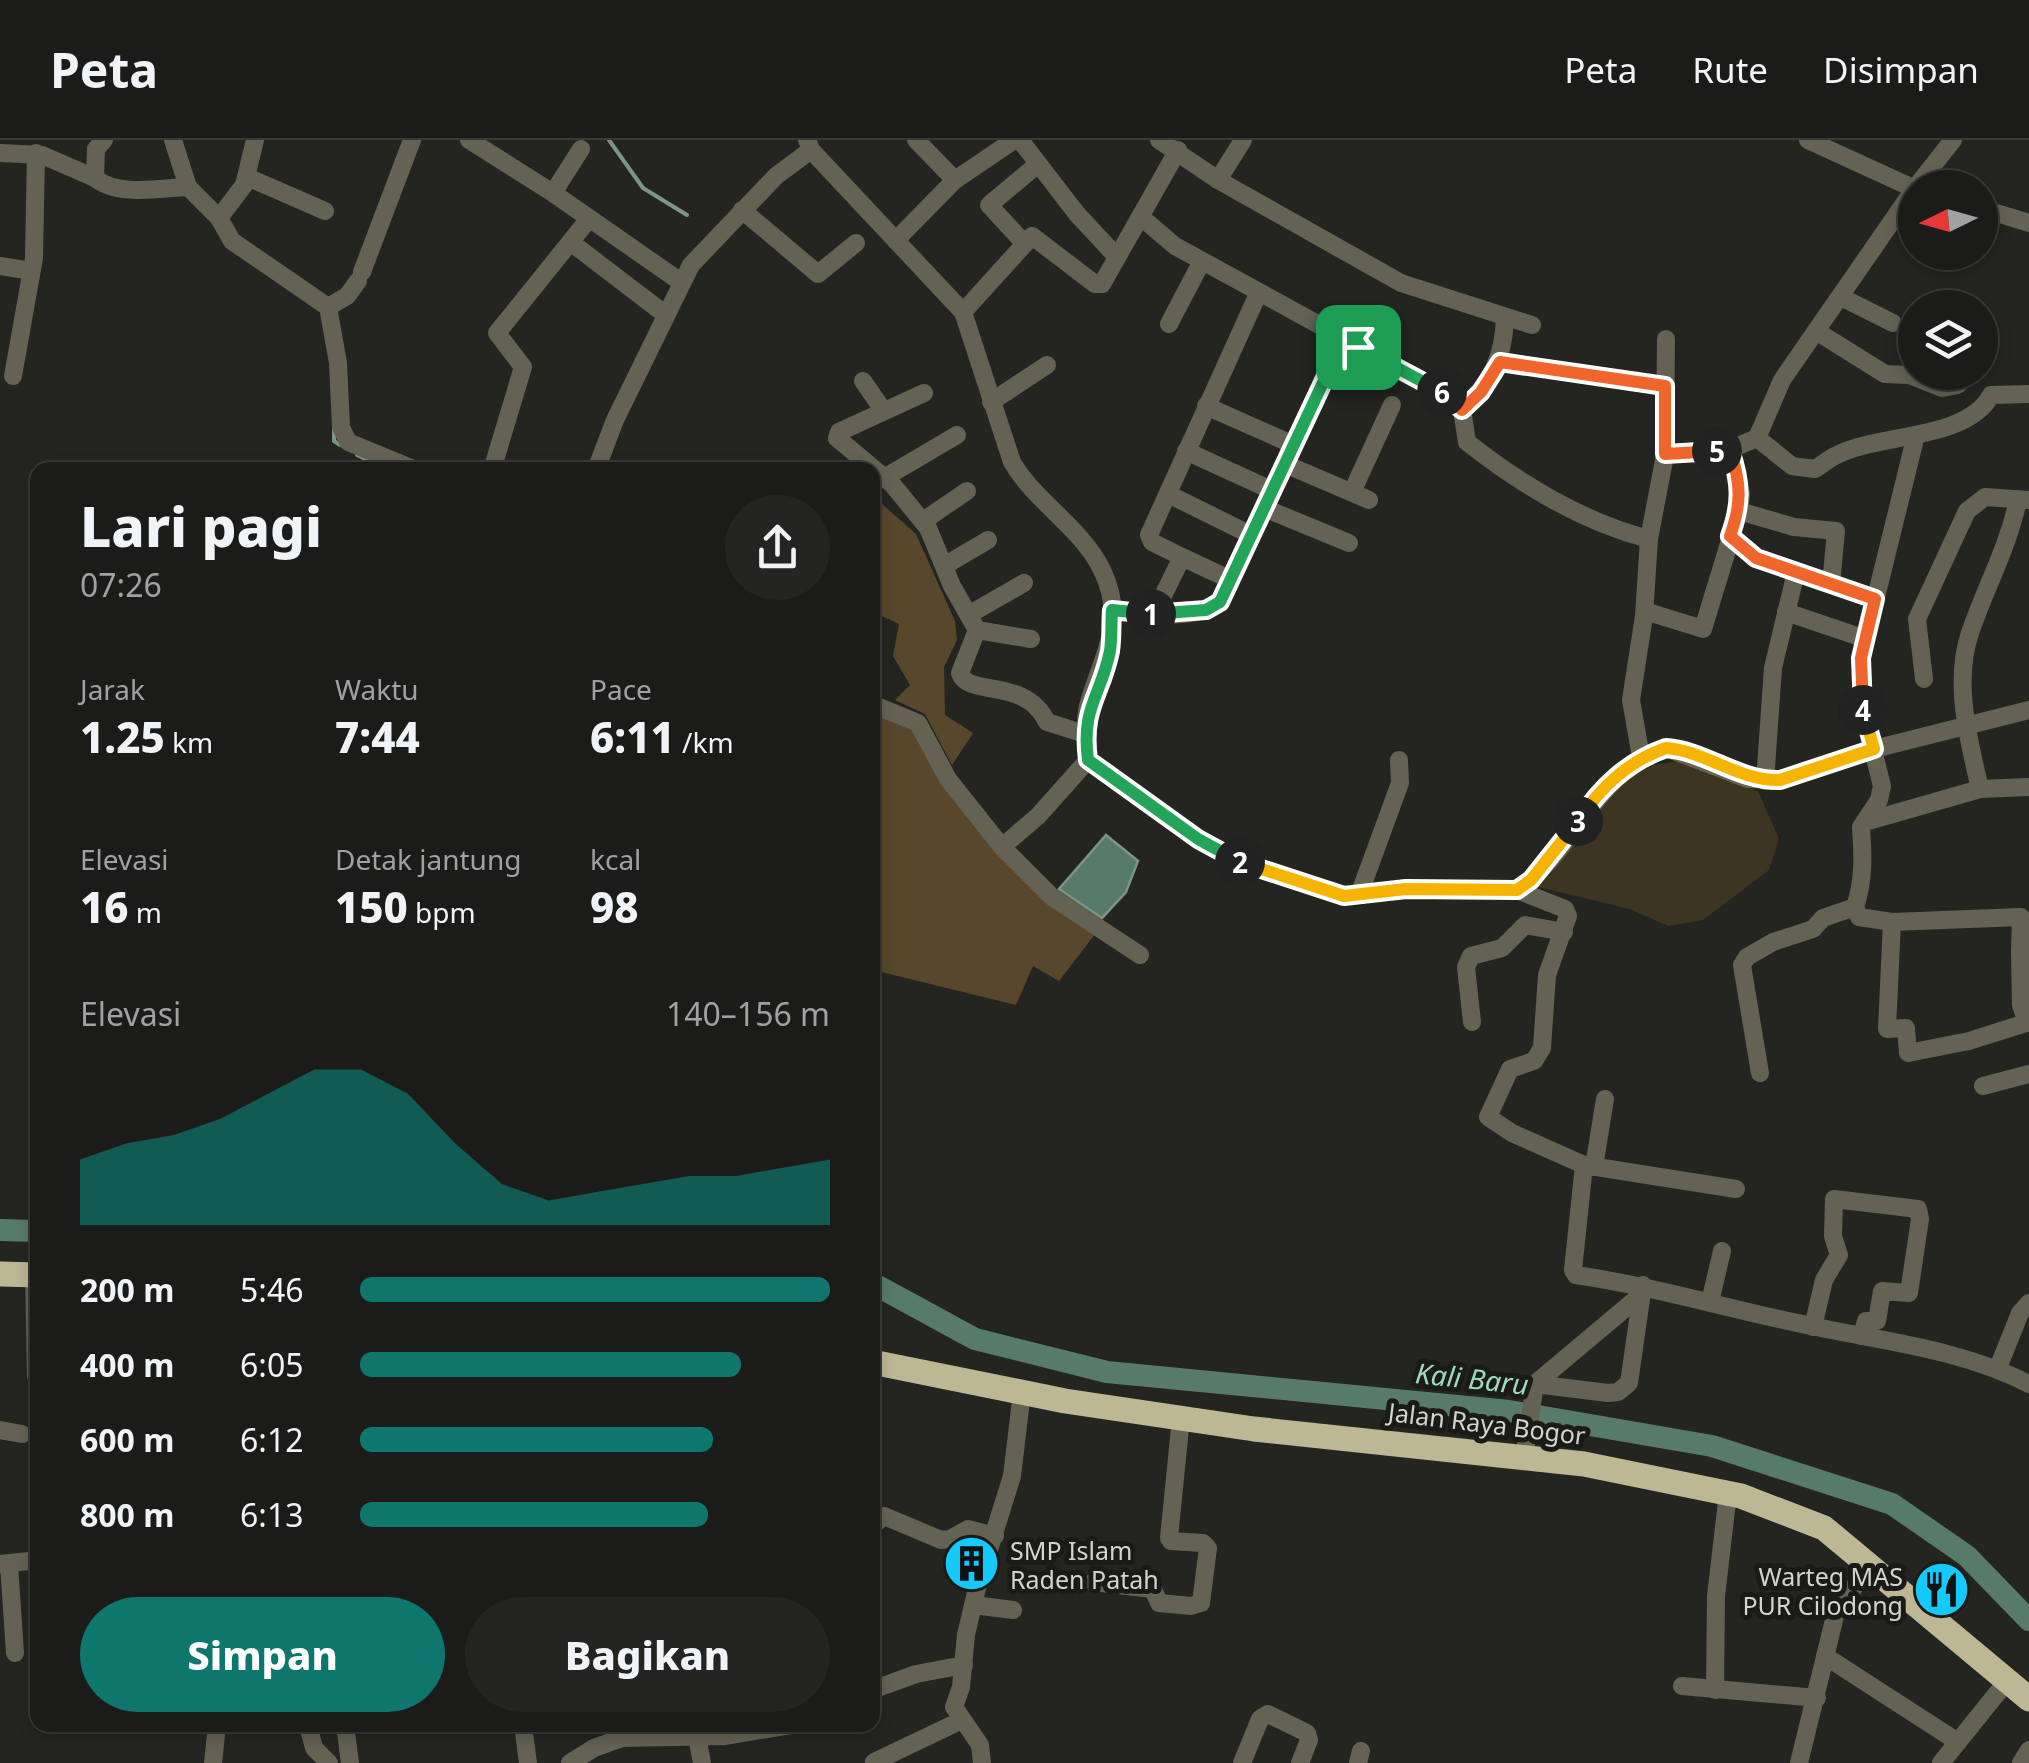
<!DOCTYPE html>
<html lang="id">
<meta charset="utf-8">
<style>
:root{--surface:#1b1c19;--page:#242522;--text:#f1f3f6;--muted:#a0a1a2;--line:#393a38;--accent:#0f766e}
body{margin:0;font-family:"Noto Sans",sans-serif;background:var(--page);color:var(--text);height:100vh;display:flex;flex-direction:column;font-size:38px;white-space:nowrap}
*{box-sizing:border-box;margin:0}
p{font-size:32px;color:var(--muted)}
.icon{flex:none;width:55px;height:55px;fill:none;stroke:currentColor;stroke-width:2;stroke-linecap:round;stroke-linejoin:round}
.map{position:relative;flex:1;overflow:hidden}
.panel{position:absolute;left:30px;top:322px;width:850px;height:1270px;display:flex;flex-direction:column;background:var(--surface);border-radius:20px;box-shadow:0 5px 15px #0003,0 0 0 2px var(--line)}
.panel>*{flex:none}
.needle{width:65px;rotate:265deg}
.tools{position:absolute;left:1898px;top:30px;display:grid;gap:20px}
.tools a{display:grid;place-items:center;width:100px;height:100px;border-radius:50%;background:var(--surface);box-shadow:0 5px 15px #0003,0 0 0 2px var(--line);font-size:50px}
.pin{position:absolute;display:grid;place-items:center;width:85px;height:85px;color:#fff;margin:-42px;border-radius:20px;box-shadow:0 5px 15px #0006}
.km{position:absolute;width:50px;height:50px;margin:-25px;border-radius:50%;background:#222;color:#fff;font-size:28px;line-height:50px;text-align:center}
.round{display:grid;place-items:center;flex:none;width:105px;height:105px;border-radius:52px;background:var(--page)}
.overview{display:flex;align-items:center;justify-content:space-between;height:170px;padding:0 50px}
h1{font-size:55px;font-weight:800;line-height:75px}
.stats{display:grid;grid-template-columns:repeat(3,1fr);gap:15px;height:170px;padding:10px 50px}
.stats div{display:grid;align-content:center}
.stats b{font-size:42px;font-weight:800}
.stats small{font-size:28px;font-weight:400}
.stats p{font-size:28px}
.chart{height:280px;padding:20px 50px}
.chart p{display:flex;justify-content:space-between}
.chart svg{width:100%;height:180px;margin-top:10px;fill:var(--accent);opacity:.7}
.action{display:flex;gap:20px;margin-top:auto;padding:20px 50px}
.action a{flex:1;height:115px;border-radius:60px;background:var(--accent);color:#fff;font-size:40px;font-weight:800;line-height:115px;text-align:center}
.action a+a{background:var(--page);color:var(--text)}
ul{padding:0 50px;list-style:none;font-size:32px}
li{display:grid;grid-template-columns:160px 120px 1fr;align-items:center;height:75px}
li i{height:25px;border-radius:12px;background:var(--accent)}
header{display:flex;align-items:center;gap:60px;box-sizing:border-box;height:140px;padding:0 50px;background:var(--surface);border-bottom:2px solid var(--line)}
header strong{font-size:48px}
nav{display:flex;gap:55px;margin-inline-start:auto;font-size:35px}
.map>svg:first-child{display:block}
.green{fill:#3e3422}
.forest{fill:#58472a}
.water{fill:#577b69;stroke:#7c9588;stroke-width:2.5}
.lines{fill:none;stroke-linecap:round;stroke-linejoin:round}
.stream{stroke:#7c9588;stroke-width:4}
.river{stroke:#577b69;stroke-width:22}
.minor{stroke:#646253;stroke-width:18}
.highway{stroke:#bdb793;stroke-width:25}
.split-1-casing{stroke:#fff;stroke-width:20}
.split-2-casing{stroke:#fff;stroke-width:20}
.split-3-casing{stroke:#fff;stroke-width:20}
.split-4-casing{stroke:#fff;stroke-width:20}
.split-5-casing{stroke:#fff;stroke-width:20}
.split-6-casing{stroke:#fff;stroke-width:20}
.split-7-casing{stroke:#fff;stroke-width:20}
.split-1{stroke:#22a559;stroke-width:12}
.split-2{stroke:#22a559;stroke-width:12}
.split-3{stroke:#f5b400;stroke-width:12}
.split-4{stroke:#f5b400;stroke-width:12}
.split-5{stroke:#f0652b;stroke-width:12}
.split-6{stroke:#f0652b;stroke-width:12}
.split-7{stroke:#22a559;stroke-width:12}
.labels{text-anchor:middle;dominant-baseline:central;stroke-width:10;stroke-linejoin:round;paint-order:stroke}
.street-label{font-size:25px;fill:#d3d3d1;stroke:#1a1b18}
.poi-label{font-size:25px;fill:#d3d3d1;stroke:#1a1b18;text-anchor:start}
.water-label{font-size:28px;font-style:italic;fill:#9cdcbb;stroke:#1a1b18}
</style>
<header>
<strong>Peta</strong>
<nav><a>Peta</a><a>Rute</a><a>Disimpan</a></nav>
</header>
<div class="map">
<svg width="2029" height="1623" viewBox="0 0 2029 1623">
<rect width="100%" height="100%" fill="#242521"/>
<polygon class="green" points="1685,620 1758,651 1779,699 1769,730 1703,780 1668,786 1630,769 1538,747 1624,641 1653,625"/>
<g class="forest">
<polygon points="873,356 916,394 955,481 957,500 944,527 945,575 973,593 952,625 925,574 895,560 910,545 893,516 899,484 873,472"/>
<polygon points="872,571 916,587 942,641 1096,793 1059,841 1033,826 1016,865 873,830"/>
</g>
<polygon class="water" points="1106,695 1138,721 1126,752 1102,778 1059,749"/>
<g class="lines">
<g class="stream">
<polyline points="609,0 643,48 687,75"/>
<polyline points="334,288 334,301 340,305"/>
<polyline points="357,315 380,326"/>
<polyline points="31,996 38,997"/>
</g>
<g class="river">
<polyline points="0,1090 38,1091"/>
<polyline points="872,1143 975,1199 1107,1232 1509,1271 1712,1306 1892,1364 1967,1416 2029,1480"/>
</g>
<g class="minor">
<path d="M 104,0 L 96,9 L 95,38 C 117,57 160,48 188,47"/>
<polyline points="173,0 188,47 219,78 232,101 328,167 338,223 341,287 348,302 416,330"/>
<polyline points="469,0 553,53 681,142"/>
<path d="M 807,0 L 811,10 L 963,172 L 1012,322 C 1036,363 1081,387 1102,430 C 1128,484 1101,517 1088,566 C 1084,584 1086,602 1088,620 L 1198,699 L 1241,722 L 1343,756 L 1405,749 L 1517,750 C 1578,708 1590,636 1666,608 L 1748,639 L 1779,640 L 1874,609 L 2029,570"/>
<polyline points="916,0 955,40"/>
<polyline points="1020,0 1077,74 1117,117"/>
<polyline points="1159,0 1218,40 1401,143 1532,185"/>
<polyline points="1808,0 1915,49"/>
<polyline points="0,13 42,15 95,38"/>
<polyline points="247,37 325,71"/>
<polyline points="1218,40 1243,0"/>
<polyline points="1915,48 1953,0"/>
<polyline points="553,53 581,9"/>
<polyline points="1980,68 2029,83"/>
<polyline points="742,70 818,134 856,103"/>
<path d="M 1141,77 L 1175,106 L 1449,256 L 1462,270 L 1467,302 C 1520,344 1583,382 1649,399"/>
<polyline points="219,78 244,45 255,0"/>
<polyline points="896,100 955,40 1014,0"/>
<polyline points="1024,103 989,65 1038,24"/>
<polyline points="573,104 666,175"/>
<polyline points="0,126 31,131"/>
<polyline points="362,132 412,0"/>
<polyline points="1841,157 1893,183"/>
<polyline points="328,167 347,156 358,141"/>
<polyline points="963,172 1032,96 1095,144 1102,144 1178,10"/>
<polyline points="1169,184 1202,121"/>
<polyline points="1816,191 1885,234 1909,235 1942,248 1958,245"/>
<polyline points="1500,222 1665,246"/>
<polyline points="13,236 34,118 36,13"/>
<polyline points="863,241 883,270"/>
<path d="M 924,253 L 839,292 L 837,298 L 892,344 L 928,388 L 952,446 L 977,490 L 960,533 C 968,558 1025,536 1047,582 L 1085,594"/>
<polyline points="991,262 1047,225"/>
<polyline points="1206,266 1294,305"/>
<path d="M 1462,270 C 1491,242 1504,218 1505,177"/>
<path d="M 1757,298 L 1792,326 L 1815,329 C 1822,325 1828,319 1835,316 C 1876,293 1967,301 1991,255 L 2029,254"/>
<polyline points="1186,311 1271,350"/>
<polyline points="1665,315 1666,199"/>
<polyline points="1285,324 1369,360"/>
<polyline points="492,330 523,227 497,193 588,80"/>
<polyline points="596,330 615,280 691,125 776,36 811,10"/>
<polyline points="884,338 957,295"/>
<polyline points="1352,352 1392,265"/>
<polyline points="1168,354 1251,395"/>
<polyline points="1264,368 1349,403"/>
<polyline points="1739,371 1794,387 1836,391 1831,444"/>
<polyline points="923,381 967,351"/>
<polyline points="1730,396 1757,418 1875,459"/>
<polyline points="1182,417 1231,440"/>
<polyline points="944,426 988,400"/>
<path d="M 1112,470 C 1145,473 1190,482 1220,462 L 1343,200"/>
<polyline points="1645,471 1703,489 1739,371 1741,354 1731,309"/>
<polyline points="1786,472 1866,499"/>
<polyline points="970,474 1024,443"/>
<polyline points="1154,474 1182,417 1152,402 1149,395 1258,154"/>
<polyline points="977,490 1031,499"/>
<polyline points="1924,539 1917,479 1967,371 1985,357 2029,360"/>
<polyline points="872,564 918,583 948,639 1002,707 1052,757 1140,815"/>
<polyline points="1641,617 1631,560 1644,476 1649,399 1665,315 1731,309 1757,298 1782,240 1915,48"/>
<polyline points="1765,641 1773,528 1796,432"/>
<path d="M 1980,649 C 1969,600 1953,543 1970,493 C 1985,448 2008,408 2018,360"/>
<polyline points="1868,681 1980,649 2029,647"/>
<polyline points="1002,707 1038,676 1088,620"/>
<polyline points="1517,750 1565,769 1568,776 1547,835 1542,908 1534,921 1510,929 1488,977 1512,993 1584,1025 1736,1049"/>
<polyline points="1359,755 1400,643 1399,620"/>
<polyline points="1855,767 1859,777 1892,782 2021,777 2020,812 2029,815"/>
<polyline points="1892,782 1887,889 1906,888 1908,913 1969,901 2029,882"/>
<polyline points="2020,812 2021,865 2027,883"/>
<polyline points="1472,882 1466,827 1471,816 1502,808 1525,785 1564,792"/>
<path d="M 1760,933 L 1742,825 L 1747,817 L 1773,802 L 1813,789 L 1823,778 L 1855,767 C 1864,741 1863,715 1861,687 L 1879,660 L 1882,646 L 1863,570 L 1861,518 L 1916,295"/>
<polyline points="1983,946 2029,934"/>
<path d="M 1584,1025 L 1573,1130 L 1576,1135 C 1658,1147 1735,1171 1816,1187 C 1888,1202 1962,1210 2029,1244"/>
<polyline points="1594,1027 1605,959"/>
<polyline points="34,1135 36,1236"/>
<polyline points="1710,1162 1722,1111"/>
<polyline points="1813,1187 1824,1140 1839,1115 1833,1096 1834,1059 1918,1069 1920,1079 1909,1153 1882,1151 1877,1181 1866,1181 1862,1196"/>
<polyline points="1998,1228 2020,1173 2029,1163"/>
<polyline points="1535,1244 1641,1155"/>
<polyline points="0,1290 22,1294"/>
<polyline points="1526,1305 1535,1244 1608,1253 1618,1252 1629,1243 1643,1145"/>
<polyline points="872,1386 884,1376 941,1400 950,1399 968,1389 995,1396"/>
<polyline points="0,1424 38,1420"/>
<polyline points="9,1424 15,1513"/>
<polyline points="1093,1442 1153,1449 1159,1463 1191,1466 1201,1463 1208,1408 1203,1403 1171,1401 1169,1398 1181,1278"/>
<polyline points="974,1465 1013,1470"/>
<polyline points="1825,1516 1958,1602"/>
<polyline points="1682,1546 1817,1558"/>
<polyline points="872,1550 916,1534 964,1525"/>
<polyline points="1715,1550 1716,1456 1728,1353"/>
<polyline points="308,1585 314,1608 329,1623"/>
<polyline points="345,1585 350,1623"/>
<polyline points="523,1585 528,1623"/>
<polyline points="697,1597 702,1623"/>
<polyline points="874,1622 962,1580"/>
<polyline points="213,1623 217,1585"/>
<polyline points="570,1623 594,1608 622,1598 724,1596 791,1585"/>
<polyline points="982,1623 980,1605 954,1567 961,1547 966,1495 977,1448 1012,1336 1022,1252"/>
<polyline points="1242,1623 1260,1579 1268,1574 1307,1593 1309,1600 1300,1623"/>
<polyline points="1358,1623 1361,1611"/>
<polyline points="1799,1623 1835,1476 1870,1423"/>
<polyline points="1941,1623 2007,1541"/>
<polyline points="2021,1623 2029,1610"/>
</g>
<g class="highway">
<polyline points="0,1134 38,1135"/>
<polyline points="872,1222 1065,1261 1254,1289 1584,1324 1741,1356 1824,1388 2029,1559"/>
</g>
</g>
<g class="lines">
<defs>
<polyline id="split-1" points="1151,474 1206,470 1220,462 1343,200 1358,207"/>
<path id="split-2" d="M 1151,474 L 1112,470 C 1111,483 1112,498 1110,511 C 1101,556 1081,567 1088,620 L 1198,699 L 1240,722"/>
<polyline id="split-3" points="1240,722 1344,756 1406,749 1517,750 1531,740 1578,681"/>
<path id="split-4" d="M 1578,681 C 1601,647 1627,622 1666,608 C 1706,611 1738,641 1780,640 L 1874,609 L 1863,570"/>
<path id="split-5" d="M 1717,311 L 1730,310 C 1741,343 1742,363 1730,396 L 1756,418 L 1875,459 L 1861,518 L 1863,570"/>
<polyline id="split-6" points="1442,252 1462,270 1481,252 1500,222 1665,246 1665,314 1717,311"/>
<polyline id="split-7" points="1358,207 1442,252"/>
</defs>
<use href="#split-1" class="split-1-casing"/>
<use href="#split-2" class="split-2-casing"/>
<use href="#split-3" class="split-3-casing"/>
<use href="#split-4" class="split-4-casing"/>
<use href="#split-5" class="split-5-casing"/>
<use href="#split-6" class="split-6-casing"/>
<use href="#split-7" class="split-7-casing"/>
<use href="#split-1" class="split-1"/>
<use href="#split-2" class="split-2"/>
<use href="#split-3" class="split-3"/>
<use href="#split-4" class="split-4"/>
<use href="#split-5" class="split-5"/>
<use href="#split-6" class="split-6"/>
<use href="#split-7" class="split-7"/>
</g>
<defs>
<symbol id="building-disc" viewBox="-11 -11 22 22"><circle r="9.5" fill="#14cafb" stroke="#1a1b18"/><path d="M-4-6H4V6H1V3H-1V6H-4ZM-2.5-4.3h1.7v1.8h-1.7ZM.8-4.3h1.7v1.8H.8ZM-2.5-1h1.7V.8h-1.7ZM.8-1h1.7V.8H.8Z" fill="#111"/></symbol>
<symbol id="restaurant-disc" viewBox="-11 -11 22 22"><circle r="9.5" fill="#14cafb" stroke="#1a1b18"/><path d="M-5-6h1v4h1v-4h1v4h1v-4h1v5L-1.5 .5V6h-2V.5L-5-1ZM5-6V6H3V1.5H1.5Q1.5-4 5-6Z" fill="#111"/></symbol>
</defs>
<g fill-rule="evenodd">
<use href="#building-disc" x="940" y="1392" width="63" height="63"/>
<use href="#restaurant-disc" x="1910" y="1418" width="63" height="63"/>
</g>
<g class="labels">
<g class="street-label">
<text transform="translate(1487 1283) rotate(7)">Jalan Raya Bogor</text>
</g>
<g class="poi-label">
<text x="1010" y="1410">SMP Islam<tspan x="1010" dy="29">Raden Patah</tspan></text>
<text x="1903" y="1436" text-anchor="end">Warteg MAS<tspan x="1903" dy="29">PUR Cilodong</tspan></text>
</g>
<g class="water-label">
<text transform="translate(1472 1238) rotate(6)">Kali Baru</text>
</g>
</g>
</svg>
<div class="tools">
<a><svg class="needle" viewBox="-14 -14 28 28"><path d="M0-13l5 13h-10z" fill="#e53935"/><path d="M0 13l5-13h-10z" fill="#a0a1a2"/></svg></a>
<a><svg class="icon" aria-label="layers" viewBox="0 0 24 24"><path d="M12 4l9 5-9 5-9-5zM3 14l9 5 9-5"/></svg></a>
</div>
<div class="pin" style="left:1358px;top:207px;background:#1e9e55"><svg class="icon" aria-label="arrive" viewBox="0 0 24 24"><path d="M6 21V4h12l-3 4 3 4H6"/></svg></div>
<b class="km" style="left:1151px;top:474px">1</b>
<b class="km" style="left:1240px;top:722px">2</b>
<b class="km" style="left:1578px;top:681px">3</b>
<b class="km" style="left:1863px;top:570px">4</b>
<b class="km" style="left:1717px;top:311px">5</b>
<b class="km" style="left:1442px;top:252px">6</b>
<section class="panel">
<div class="overview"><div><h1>Lari pagi</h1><p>07:26</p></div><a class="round"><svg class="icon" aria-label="share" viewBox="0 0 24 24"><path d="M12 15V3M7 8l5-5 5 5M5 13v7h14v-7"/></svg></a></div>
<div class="stats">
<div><p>Jarak</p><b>1.25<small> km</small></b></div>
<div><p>Waktu</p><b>7:44</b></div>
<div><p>Pace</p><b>6:11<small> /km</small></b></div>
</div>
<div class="stats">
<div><p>Elevasi</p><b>16<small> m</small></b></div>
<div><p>Detak jantung</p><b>150<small> bpm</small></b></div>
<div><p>kcal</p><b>98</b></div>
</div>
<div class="chart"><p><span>Elevasi</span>140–156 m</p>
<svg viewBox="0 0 160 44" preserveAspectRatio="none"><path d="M0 44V28L10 24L20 22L30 18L40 12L50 6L60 6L70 12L80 24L90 34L100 38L110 36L120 34L130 32L140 32L150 30L160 28V44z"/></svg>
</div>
<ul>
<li><b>200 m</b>5:46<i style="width:100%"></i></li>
<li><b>400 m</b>6:05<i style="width:81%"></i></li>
<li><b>600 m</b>6:12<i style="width:75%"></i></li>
<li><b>800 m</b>6:13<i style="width:74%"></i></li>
</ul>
<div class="action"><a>Simpan</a><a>Bagikan</a></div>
</section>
</div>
